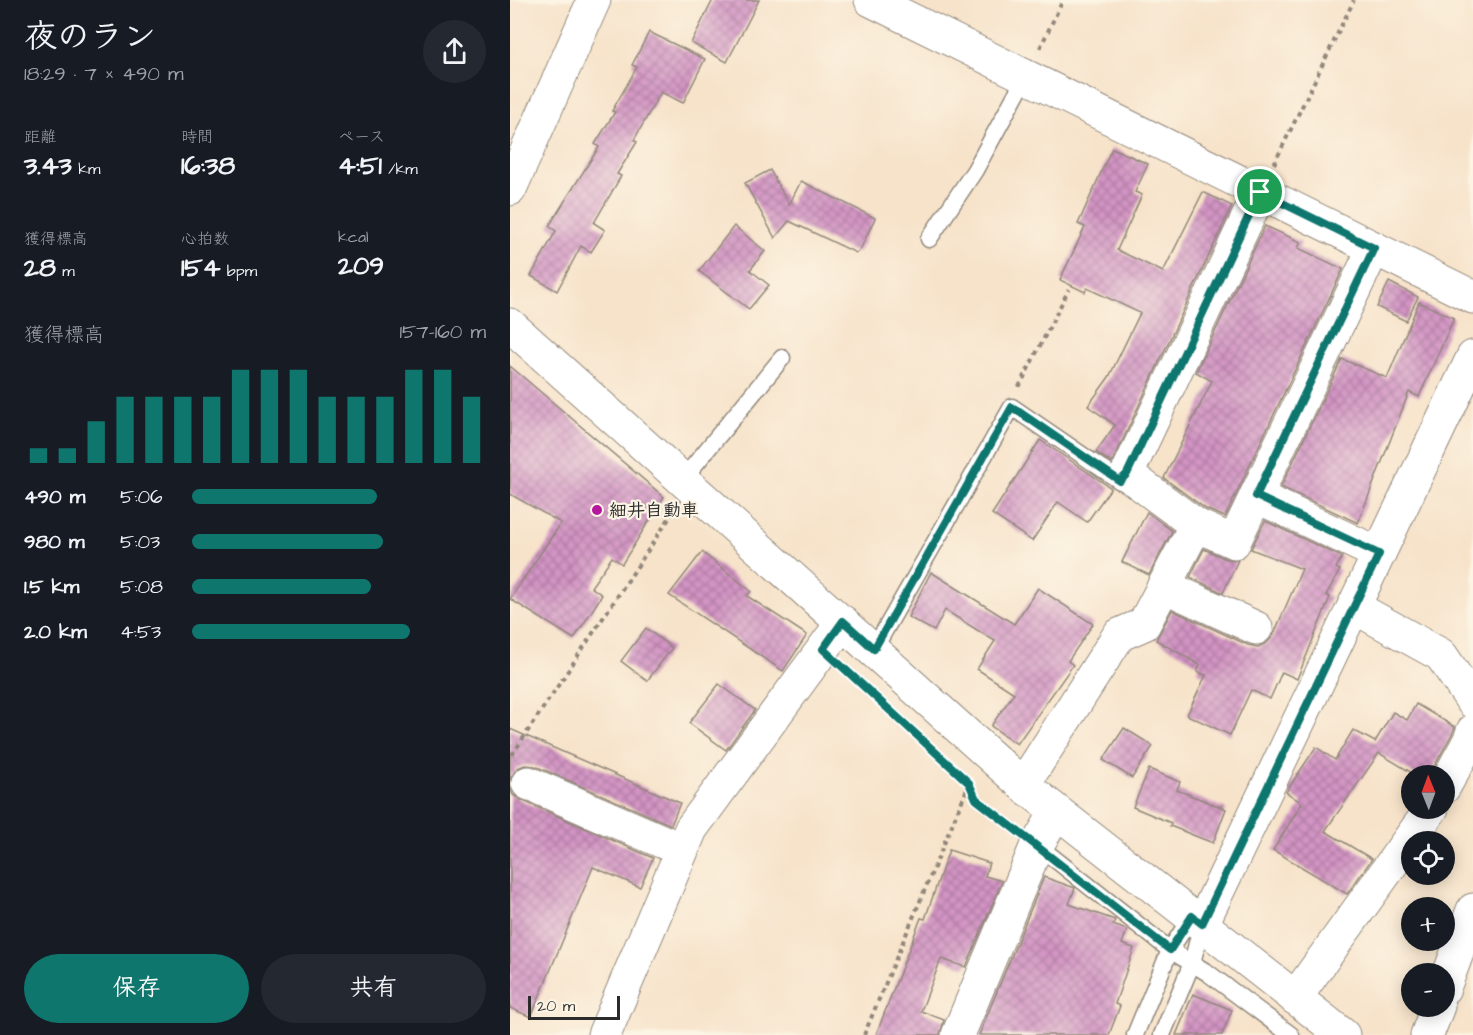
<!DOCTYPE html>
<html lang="ja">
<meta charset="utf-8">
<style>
:root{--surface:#171b24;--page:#242831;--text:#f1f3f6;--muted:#9ea1a6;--accent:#0f766e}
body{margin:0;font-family:"Architects Daughter","Klee One",sans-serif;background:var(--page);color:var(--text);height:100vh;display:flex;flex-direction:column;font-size:22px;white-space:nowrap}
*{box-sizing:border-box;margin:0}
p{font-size:20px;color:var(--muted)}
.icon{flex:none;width:33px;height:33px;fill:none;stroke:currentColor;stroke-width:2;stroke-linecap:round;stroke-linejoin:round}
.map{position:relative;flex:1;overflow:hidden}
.side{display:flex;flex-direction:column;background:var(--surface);width:510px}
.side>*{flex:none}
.needle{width:39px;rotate:359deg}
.buttons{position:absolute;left:891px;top:765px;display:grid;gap:12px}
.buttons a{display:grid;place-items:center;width:54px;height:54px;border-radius:50%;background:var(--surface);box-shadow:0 3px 15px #0003;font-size:30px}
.scale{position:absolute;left:18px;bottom:15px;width:92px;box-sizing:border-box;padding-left:6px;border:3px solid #2b2b2b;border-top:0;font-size:16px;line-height:21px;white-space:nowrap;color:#2b2b2b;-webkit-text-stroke:4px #fcf5e5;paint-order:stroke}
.pin{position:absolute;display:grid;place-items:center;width:51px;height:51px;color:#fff;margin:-26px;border:3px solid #fff;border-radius:50%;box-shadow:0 2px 6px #0007}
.round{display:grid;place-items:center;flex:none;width:63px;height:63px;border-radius:32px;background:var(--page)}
.overview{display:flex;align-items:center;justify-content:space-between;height:102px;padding:0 24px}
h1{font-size:33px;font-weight:800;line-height:45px}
.metrics{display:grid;grid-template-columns:repeat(3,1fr);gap:9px;height:102px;padding:6px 24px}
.metrics div{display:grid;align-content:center}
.metrics b{font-size:26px;font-weight:800}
.metrics small{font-size:16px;font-weight:400}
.metrics p{font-size:16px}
.chart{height:168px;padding:12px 24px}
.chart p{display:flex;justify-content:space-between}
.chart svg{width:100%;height:108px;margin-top:6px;stroke:var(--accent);stroke-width:6}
.primary-button{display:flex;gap:12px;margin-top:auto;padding:12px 24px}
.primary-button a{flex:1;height:69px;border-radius:36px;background:var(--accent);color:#fff;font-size:24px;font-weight:800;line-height:69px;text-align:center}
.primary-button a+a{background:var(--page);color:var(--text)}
ul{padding:0 24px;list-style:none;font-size:20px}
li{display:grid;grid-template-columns:96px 72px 1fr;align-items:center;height:45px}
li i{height:15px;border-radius:8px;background:var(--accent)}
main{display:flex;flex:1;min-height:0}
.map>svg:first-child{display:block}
.building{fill:url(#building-cross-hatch)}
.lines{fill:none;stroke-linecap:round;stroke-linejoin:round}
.lane-casing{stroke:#91877a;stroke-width:19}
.street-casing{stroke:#91877a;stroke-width:35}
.secondary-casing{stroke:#91877a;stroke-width:35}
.path{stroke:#91877a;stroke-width:4;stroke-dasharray:4.5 4.5;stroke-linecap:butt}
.lane{stroke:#fff;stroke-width:16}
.street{stroke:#fff;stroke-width:33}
.secondary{stroke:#fff;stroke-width:33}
.route-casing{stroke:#fff;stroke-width:12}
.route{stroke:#0f766e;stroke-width:8}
.poi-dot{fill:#b5179e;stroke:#fcf5e5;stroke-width:2}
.labels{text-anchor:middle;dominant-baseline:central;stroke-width:4.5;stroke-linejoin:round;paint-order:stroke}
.poi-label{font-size:18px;font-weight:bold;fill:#2b2b2b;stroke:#fcf5e5;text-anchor:start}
</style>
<main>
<section class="side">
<div class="overview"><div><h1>夜のラン</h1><p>18:29 · 7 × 490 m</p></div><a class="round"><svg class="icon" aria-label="share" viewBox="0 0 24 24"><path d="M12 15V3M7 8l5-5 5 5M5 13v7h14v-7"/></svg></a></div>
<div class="metrics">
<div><p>距離</p><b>3.43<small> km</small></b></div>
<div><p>時間</p><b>16:38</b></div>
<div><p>ペース</p><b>4:51<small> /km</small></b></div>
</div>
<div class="metrics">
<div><p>獲得標高</p><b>28<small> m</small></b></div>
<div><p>心拍数</p><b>154<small> bpm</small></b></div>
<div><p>kcal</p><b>209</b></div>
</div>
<div class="chart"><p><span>獲得標高</span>157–160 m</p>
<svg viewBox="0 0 160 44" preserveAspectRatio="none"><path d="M5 44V38M15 44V38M25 44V27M35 44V17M45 44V17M55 44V17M65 44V17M75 44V6M85 44V6M95 44V6M105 44V17M115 44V17M125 44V17M135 44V6M145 44V6M155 44V17"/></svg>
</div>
<ul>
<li><b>490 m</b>5:06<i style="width:63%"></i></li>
<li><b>980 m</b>5:03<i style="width:65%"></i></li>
<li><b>1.5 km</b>5:08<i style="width:61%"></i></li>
<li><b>2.0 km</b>4:53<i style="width:74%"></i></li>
</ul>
<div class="primary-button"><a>保存</a><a>共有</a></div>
</section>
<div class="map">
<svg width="963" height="1035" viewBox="0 0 963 1035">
<defs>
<pattern id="building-cross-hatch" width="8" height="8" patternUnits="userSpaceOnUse" patternTransform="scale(1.5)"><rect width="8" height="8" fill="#d394c4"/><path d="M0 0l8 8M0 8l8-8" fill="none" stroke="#ab799f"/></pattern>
</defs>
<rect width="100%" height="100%" fill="#fcf5e5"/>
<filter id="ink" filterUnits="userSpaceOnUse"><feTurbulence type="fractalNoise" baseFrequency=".0167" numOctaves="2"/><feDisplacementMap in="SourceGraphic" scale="12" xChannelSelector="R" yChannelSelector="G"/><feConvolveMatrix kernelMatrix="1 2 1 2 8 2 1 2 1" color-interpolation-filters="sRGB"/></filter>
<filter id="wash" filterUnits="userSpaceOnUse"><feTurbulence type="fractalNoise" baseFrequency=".008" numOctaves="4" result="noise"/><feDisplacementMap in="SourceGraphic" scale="24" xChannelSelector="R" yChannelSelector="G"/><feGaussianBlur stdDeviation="1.35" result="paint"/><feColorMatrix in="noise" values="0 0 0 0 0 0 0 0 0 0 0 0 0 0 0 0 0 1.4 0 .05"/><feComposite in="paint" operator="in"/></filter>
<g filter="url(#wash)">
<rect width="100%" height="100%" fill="#f7e3ca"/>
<g id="blocks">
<g class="building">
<polygon points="203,0 249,0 217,62 181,43"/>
<polygon points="139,32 195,59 173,103 151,92 124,140 127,142 107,174 111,176 84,223 95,230 81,252 71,246 47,291 21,276 46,231 39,226 89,147 85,144 105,112 102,111 127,67 122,65"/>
<polygon points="602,148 638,164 625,192 632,195 607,250 653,272 693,192 722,206 602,463 586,452 605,425 578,406 599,377 630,313 577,288 575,292 550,280 575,227 568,224"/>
<polygon points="260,170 279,205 291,181 365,218 350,250 346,253 279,221 265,238 235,183"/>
<polygon points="224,226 255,251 240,270 259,285 239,309 189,271"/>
<polygon points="755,226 791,242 788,248 833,269 715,517 696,509 654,478 702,381 686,372"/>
<polygon points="879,282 908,297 896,321 867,307"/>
<polygon points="909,302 944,318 909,397 899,392 848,523 771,487 832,359 877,378"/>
<polygon points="0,366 154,497 112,564 102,557 81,587 92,595 64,639 0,599 51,523 0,494"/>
<polygon points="530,440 601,488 577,522 548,502 522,541 482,514"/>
<polygon points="637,512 662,531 639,575 612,562"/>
<polygon points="755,521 832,557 826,568 830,570 816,595 820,597 787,679 772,672 760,699 741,690 720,735 677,715 696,675 687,672 690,665 646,640 662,610 738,645 748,647 757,643 763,636 792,569 741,549"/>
<polygon points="694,549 716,559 728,560 713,593 680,577"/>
<polygon points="192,552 241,591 237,596 297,635 273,671 159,595"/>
<polygon points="421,572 504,624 528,588 583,624 558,661 563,665 507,744 481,726 504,693 467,669 485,641 435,610 424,631 398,617"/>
<polygon points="136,628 162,648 137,681 111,661"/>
<polygon points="209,684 245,710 216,750 179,723"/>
<polygon points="906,704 945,727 943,732 919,776 907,776 869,753 815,831 862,859 837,894 763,850 792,803 776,792 806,747 825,760 843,730 865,742 883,712 897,720"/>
<polygon points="614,728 643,746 622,778 593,760"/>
<polygon points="0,729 170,803 161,825 25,766 15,765 7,768 0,780"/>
<polygon points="639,769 670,782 667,790 716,809 703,843 660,826 661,823 623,807"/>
<polygon points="0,787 3,795 11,800 143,858 130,887 83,867 21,1017 0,1008"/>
<polygon points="439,850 479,863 475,876 492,881 456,967 431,959 411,1011 434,1020 430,1035 366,1035 411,918 415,919"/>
<polygon points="534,877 565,888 559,904 605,920 603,925 617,930 612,944 624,948 605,1004 610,1006 599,1035 469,1035"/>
<polygon points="683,994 722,1010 712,1035 666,1035"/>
</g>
</g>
</g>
<g filter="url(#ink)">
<use href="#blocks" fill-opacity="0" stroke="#91877a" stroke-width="1.5"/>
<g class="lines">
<defs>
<g id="lane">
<polyline points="419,239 465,170 516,76"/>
<polyline points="173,479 272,358"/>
<polyline points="364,649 502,407 610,481 617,474"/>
<polyline points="527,845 660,950 698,973 781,1035"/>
<polyline points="625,1035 660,950 682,916"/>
<polyline points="652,1035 682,963 692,924"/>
</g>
<g id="street">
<polyline points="361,0 963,297"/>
<polyline points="0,189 84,0"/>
<polyline points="750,192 617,474 686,525 724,542 864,248"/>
<polyline points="746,496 869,554"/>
<polyline points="654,586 746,628"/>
<polyline points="844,607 931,655 963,702"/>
<polyline points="18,783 172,850"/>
<polyline points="513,785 609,635 634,624 686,525"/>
<polyline points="934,787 960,740 963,731"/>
<polyline points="692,924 963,357"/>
<polyline points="934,988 963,910"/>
<polyline points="785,998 922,808"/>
<polyline points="94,1035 181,829 333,622"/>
<polyline points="448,1035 527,845 546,813"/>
<polyline points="917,1035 928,1006"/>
</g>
<polyline id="secondary" points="0,325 513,785 833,1035"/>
</defs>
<use href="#lane" class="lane-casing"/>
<use href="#street" class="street-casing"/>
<use href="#secondary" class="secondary-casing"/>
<g class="path">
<polyline points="530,48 553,0"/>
<polyline points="764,164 844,0"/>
<polyline points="509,387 559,289"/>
<polyline points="2,755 162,514"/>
<polyline points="457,781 466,799 501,826"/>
<polyline points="354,1035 459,784"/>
</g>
<use href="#lane" class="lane"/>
<use href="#street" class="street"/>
<use href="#secondary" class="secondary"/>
</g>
</g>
<g class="lines" filter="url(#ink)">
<defs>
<polygon id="route" points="750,192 864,248 746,496 869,554 692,924 682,916 660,950 466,799 459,783 313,649 333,621 364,649 502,407 610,481 617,474"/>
</defs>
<use href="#route" class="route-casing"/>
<use href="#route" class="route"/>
</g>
<circle class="poi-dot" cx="87" cy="510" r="6"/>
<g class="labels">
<g class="poi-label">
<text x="99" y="510">細井自動車</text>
</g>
</g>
</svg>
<div class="buttons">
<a><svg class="needle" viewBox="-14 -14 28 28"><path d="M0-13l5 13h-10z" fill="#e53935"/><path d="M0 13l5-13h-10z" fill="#9ea1a6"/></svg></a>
<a><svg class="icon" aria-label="locate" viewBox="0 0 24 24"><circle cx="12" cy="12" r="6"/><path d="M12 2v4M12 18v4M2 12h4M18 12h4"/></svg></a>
<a>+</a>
<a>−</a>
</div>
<div class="scale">20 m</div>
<div class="pin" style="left:750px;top:192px;background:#1e9e55"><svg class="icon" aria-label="arrive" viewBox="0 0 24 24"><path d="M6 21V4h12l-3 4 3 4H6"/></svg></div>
</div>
</main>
